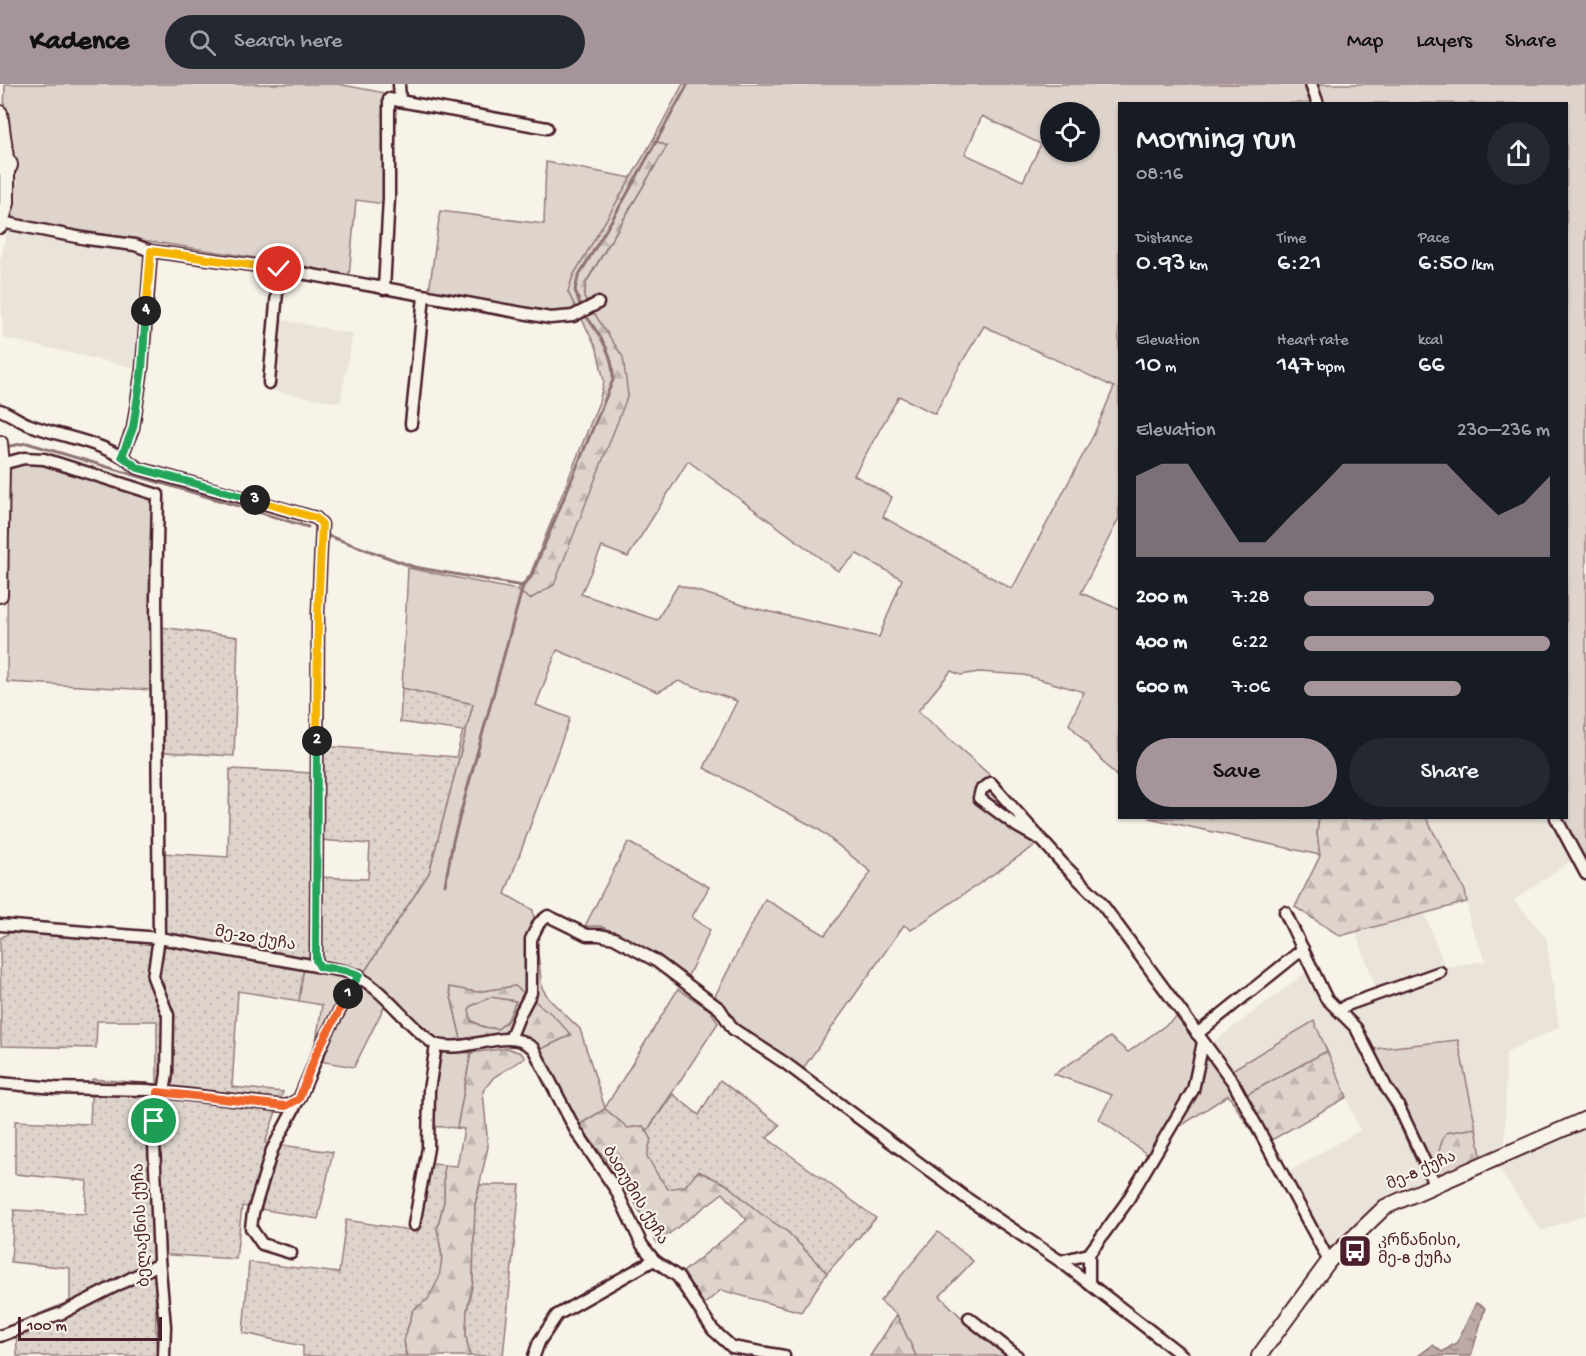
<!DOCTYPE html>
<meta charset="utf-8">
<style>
:root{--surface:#171b24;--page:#242831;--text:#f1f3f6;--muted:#9ea1a6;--accent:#a6949b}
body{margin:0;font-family:"Gochi Hand","Noto Sans Georgian",sans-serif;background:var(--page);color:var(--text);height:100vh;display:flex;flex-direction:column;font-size:22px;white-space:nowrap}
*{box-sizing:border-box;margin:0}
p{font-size:20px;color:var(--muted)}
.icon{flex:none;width:33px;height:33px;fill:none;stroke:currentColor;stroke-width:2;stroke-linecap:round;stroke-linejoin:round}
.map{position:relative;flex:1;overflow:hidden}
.sheet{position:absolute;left:1118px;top:18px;width:450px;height:717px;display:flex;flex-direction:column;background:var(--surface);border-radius:0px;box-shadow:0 2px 4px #0004}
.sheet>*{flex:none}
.buttons{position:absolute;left:1040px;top:18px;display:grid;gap:12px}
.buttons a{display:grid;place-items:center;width:60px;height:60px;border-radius:50%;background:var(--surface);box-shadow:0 2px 4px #0004;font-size:30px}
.scale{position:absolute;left:18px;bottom:15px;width:144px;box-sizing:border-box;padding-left:6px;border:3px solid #4a1f2b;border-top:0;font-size:16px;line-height:21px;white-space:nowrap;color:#4a1f2b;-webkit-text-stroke:4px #f7f3e8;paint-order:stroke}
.pin{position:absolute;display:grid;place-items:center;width:51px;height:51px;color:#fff;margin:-26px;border:3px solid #fff;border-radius:50%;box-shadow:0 2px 6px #0007}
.km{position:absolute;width:30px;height:30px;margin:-15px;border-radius:50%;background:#222;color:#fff;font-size:16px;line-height:30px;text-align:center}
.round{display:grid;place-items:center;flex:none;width:63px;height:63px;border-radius:32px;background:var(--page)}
.head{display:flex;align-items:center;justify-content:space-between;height:102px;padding:0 18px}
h1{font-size:33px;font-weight:600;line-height:45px}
.stats{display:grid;grid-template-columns:repeat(3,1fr);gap:9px;height:102px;padding:6px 18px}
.stats div{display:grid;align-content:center}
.stats b{font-size:26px;font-weight:600}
.stats small{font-size:16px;font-weight:400}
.stats p{font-size:16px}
.chart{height:168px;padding:12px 18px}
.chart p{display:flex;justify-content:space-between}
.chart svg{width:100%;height:108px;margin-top:6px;fill:var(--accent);opacity:.7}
.button{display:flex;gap:12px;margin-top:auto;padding:12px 18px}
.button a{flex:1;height:69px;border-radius:36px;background:var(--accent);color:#111;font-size:24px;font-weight:600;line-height:69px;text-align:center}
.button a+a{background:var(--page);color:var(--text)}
ul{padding:0 18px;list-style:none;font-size:20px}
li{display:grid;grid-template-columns:96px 72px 1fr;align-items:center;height:45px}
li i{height:15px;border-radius:8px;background:var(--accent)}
header{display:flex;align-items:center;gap:36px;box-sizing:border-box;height:84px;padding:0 30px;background:var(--accent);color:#111}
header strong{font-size:28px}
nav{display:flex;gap:33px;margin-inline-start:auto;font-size:21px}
.search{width:420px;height:54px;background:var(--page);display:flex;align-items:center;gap:15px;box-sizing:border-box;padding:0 21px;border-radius:33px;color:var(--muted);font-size:22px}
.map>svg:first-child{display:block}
.built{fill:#eae3da}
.grass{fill:#ded4cc;stroke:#947a7c;stroke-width:1.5;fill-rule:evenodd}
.forest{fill:url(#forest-firs);stroke:#947a7c;stroke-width:1.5;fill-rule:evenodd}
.park{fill:url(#park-dots);stroke:#947a7c;stroke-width:1.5}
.water{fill:url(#water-ripples);stroke:#8e7275;stroke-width:1.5}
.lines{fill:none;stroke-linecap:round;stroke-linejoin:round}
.stream{stroke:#8e7275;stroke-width:3}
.minor-casing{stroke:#4a1f2b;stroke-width:15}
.tertiary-casing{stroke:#4a1f2b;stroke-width:18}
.motorway-casing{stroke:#4a1f2b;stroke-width:24}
.minor{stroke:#f7f3e8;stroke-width:10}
.tertiary{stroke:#f7f3e8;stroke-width:14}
.motorway{stroke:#f7f3e8;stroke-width:20}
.split-1-casing{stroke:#fff;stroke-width:12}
.split-2-casing{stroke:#fff;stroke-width:12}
.split-3-casing{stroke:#fff;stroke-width:12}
.split-4-casing{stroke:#fff;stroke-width:12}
.split-5-casing{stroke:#fff;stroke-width:12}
.split-1{stroke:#f0652b;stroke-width:8}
.split-2{stroke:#22a559;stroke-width:8}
.split-3{stroke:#f5b400;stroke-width:8}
.split-4{stroke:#22a559;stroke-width:8}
.split-5{stroke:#f5b400;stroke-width:8}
.labels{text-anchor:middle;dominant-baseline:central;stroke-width:4.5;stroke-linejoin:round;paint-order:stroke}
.street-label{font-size:16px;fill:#4a1f2b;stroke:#f7f3e8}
.poi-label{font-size:16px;fill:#4a1f2b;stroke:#f7f3e8;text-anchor:start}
</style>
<header>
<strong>Kadence</strong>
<div class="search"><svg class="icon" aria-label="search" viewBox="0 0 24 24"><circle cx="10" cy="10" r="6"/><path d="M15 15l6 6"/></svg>Search here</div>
<nav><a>Map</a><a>Layers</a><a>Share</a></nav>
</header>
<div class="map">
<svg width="1586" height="1272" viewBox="0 0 1586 1272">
<defs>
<pattern id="forest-firs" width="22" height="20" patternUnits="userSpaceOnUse" patternTransform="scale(1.5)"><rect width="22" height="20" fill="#ded4cc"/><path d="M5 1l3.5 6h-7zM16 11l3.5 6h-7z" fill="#c0b6af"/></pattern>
<pattern id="park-dots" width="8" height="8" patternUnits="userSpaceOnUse" patternTransform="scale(1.5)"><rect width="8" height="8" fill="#ded4cc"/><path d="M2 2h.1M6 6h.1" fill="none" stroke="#c0b6af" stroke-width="1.8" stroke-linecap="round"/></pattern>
<pattern id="water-ripples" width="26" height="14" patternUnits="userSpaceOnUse" patternTransform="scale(1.5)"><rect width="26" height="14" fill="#bcaaa7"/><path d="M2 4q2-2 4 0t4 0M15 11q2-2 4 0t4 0" fill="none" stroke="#9b8a88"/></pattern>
</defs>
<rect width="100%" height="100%" fill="#f7f3e8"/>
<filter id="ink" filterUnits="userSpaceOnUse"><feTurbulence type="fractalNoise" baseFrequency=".0167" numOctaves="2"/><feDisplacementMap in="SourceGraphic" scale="12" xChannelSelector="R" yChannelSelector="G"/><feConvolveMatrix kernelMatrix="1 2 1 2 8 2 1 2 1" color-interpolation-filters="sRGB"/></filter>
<g filter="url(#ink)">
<g class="built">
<polygon points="8,146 146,168 136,284 3,254 0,177"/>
<polygon points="269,233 353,250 340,319 263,305"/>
<polygon points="1426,734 1553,734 1575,774 1514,816 1546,853 1559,943 1506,969 1505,1063 1481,1072 1458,956 1365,967 1425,1097 1389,1110 1331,1166 1288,1088 1360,1046 1314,937 1232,986 1211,960 1309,886 1326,921 1376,904 1356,849 1424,828 1445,883 1486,877 1470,839 1465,807"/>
<polygon points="1586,1040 1586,1131 1541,1147 1496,1081"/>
</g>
<g class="grass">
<polygon points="5,0 338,0 385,9 384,120 356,116 349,192 276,177 7,135 15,120 13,84 4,28"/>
<path d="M 683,0 L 1303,0 L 1310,19 L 1119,20 L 1119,434 L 1081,509 L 1119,525 L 1119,695 L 1069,640 L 1084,608 L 1024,591 L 979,588 L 961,591 L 951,587 L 918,627 L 1002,702 L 1046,754 L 911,846 L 904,841 L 802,986 L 738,943 L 715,912 L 765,815 L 825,851 L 871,788 L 818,745 L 704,684 L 737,617 L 679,597 L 658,608 L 557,566 L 536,621 L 570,634 L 505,810 L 533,826 L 542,904 L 549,915 L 580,945 L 605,1024 L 678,905 L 711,927 L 718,939 L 647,1047 L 643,1042 L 628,1044 L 605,1025 L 579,1041 L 544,981 L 539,966 L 571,951 L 515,902 L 477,908 L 449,904 L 462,959 L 437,957 L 363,890 L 429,789 L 473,620 L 402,604 L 408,484 L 517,506 L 530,514 L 628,311 L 593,229 L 584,214 L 586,199 L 667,62 L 653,56 ZM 1050,28 L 1089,28 L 1089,68 L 1050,68 ZM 982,32 L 1041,60 L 1023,97 L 965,70 ZM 984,242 L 1114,303 L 1094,350 L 1012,505 L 883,433 L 892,413 L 854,391 L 899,312 L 935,330 L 960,281 ZM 688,377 L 838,487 L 857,470 L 902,495 L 879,553 L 749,523 L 678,501 L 657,536 L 581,510 L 602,463 L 628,473 Z"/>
<polygon points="1317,0 1586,0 1586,781 1561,734 1566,734 1566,20 1324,19"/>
<polygon points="546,78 632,94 573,192 568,208 576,224 568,229 544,228 429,208 440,127 544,140"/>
<polygon points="38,378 147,409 156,419 153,606 7,598 8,382"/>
<polygon points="1149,734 1319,734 1317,749 1320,771"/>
<polygon points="628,758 709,803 692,833 710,846 688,892 635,858 600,842 585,842"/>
<polygon points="304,881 357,896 385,921 354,983 313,976 322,921 299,917"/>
<polygon points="491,913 516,917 508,936 498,945 483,943 471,936 469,926 471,922"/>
<polygon points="1177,933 1197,958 1211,960 1232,986 1314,937 1327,967 1233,1018 1228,1011 1176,1045 1156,1077 1099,1035 1112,1011 1054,990 1110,953 1128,968"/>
<path d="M 1458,956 L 1476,1044 L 1446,1049 C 1438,1064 1437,1074 1440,1091 L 1425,1097 L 1365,966 Z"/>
<polygon points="443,967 471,969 457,1044 430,1042 438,979"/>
<polygon points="938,1148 973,1177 940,1212 977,1249 1006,1272 916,1272 897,1231 880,1217"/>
</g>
<g class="forest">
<polygon points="653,56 667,62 586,198 584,214 623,273 628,311 554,501 530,515 517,506 530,491 599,318 604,297 597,265 568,208 573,192"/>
<polygon points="1319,734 1426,734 1465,807 1467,818 1340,852 1295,823 1320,772 1317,749"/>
<path d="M 515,902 L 554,932 L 571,951 L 539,966 L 522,954 L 462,959 L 449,903 L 477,908 ZM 491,913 L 516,917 L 508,936 L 498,945 L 483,943 L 471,937 L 469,926 L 471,922 Z"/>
<polygon points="507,964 521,969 525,974 494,993 483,1007 488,1063 475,1121 473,1198 467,1227 466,1252 470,1272 406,1272 404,1256 413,1226 428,1215 442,1173 437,1145 444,1117 444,1081 457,1082 464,1045 457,1044 471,969"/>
<polygon points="1327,967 1347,1013 1261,1062 1233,1018"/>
<polygon points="605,1025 628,1044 643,1042 685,1102 698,1087 726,1100 760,1129 788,1148 827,1189 801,1228 721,1206 702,1222 683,1188 747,1136 723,1109 657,1159 624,1099 579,1041"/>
<path d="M 1476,1044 L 1481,1072 L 1440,1091 C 1437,1074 1438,1064 1446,1049 Z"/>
<polygon points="897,1231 916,1272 870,1272"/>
</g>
<g class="park">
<polygon points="160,543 238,553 234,672 164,668"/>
<polygon points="402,604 473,620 429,789 363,890 348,882 319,876 319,793 368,795 370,760 320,756 323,662 456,673 463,647 400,638"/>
<polygon points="230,685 313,689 312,874 163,852 162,769 228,773"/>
<polygon points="11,848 164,857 304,881 299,917 238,907 232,1003 283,1008 265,1059 333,1068 318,1135 242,1122 236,1175 155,1170 156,1272 17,1272 16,1240 70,1217 70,1184 11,1178 14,1126 85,1130 87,1097 15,1090 15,1037 90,1040 92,995 157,1000 157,937 97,937 96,964 1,962 0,854"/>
<polygon points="720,996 780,1041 767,1054 876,1134 827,1189 788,1148 760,1129 726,1100 698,1087 685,1102 668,1105 659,1093 647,1072 651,1054 647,1047 673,1010 699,1031"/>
<polygon points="420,1079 444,1081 444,1117 437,1145 442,1173 439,1194 428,1215 413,1226 404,1256 406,1272 303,1272 303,1262 243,1249 249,1178 339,1189 346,1136 409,1146"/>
<polygon points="480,1101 520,1101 503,1272 470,1272 466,1252 467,1227 473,1198 475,1121"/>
</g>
<polygon class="water" points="1476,1219 1485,1224 1471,1272 1418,1272 1433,1261 1442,1268 1457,1258"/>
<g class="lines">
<g class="stream">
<polyline points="581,223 575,206 578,193 626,112 688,0"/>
<polyline points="4,363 27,359 308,443"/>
<polyline points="326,451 414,483 523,502 453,757 445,801"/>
<path d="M 523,502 L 531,493 L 613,296 C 614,271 601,253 587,233"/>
</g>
<defs>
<g id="minor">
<polyline points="399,0 400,17"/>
<polyline points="1311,0 1318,20"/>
<polyline points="1,138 87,155 135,161 151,167 279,185 550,234 573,232 598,219"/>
<polyline points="384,205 389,114 389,15 547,44"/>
<polyline points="269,299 279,185"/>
<path d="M 0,326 C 11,330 19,337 30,341 C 70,356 102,356 138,384 L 316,434 L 322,440 L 318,528 L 316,876 L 320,883"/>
<polyline points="411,340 424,212"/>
<polyline points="122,372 133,344 142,285 151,167"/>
<polyline points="2,380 24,374 44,375 158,411 156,514 159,854 153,893 168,931 167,989 164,1009"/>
<polyline points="1556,734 1586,790"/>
<polyline points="1041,756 1018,743 979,714 981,706 991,699 1063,780 1099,816 1233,998 1329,1177"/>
<polyline points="1285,828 1326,914 1356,944 1386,1003 1398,1021 1435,1100"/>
<path d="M 0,841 L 159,854 L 344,887 C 377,897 397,929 423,951 C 427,954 432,960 438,961 C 464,968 499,949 521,957 C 525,959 530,962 533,964 L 576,1047 L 616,1106 L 642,1161 L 654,1176 L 678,1193 L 713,1246 L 732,1263 L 784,1272"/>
<polyline points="1339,927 1347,921 1440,888"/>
<polyline points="1197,950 1303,865"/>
<polyline points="510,955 520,930 531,909 531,855 539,839 548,832 587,851 599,851 614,854 656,877 720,925 733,945 785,979 966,1114 1060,1177 1183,1272"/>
<polyline points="0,999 55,1004 147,1006 286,1022 299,1015"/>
<polyline points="158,1008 154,1037 154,1060 159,1175 165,1242 164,1272"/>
<polyline points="414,1141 428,1064 429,1006 436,961"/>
<polyline points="291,1169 262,1160 251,1144 253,1129 272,1066 299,1015 326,951 359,891"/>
<polyline points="1060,1177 1089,1170"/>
<polyline points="1089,1198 1089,1170 1126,1119 1193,1006 1203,958"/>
<polyline points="969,1234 1017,1272"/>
<polyline points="0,1252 62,1229 159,1180"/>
<polyline points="534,1272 539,1258 557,1231 654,1176"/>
</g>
<g id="tertiary">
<polyline points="0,29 7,81 7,119 0,142"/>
<polyline points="0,359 2,380 0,511"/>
<polyline points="1259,1272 1329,1177 1385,1123 1586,1035"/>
</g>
<polyline id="motorway" points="0,80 7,81"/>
</defs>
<use href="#minor" class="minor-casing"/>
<use href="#tertiary" class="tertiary-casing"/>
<use href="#motorway" class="motorway-casing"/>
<use href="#minor" class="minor"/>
<use href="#tertiary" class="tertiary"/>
<use href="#motorway" class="motorway"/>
</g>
</g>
<g class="lines" filter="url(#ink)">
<defs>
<polyline id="split-1" points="154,1037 158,1008 286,1022 299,1015 316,970 348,910"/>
<polyline id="split-2" points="317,657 316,876 320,883 344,886 359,891 348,910"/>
<polyline id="split-3" points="255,416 316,434 322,440 318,528 317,657"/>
<polyline id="split-4" points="146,227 142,285 133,344 122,372 138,384 255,416"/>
<polyline id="split-5" points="146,227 151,167 279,185"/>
</defs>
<use href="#split-1" class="split-1-casing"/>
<use href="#split-2" class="split-2-casing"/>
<use href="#split-3" class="split-3-casing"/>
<use href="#split-4" class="split-4-casing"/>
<use href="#split-5" class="split-5-casing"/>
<use href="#split-1" class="split-1"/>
<use href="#split-2" class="split-2"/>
<use href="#split-3" class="split-3"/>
<use href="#split-4" class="split-4"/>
<use href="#split-5" class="split-5"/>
</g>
<defs>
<symbol id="bus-square" viewBox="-11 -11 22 22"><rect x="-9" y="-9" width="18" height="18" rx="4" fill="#4a1f2b" stroke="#f7f3e8"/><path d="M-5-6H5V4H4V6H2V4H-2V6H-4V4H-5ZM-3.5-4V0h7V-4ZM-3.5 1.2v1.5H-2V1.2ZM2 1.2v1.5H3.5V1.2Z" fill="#fff"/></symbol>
</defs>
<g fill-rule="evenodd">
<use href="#bus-square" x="1336" y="1148" width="38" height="38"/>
</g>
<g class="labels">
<g class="street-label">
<text transform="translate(255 856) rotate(10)">მე-20 ქუჩა</text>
<text transform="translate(1422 1088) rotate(-24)">მე-8 ქუჩა</text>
<text transform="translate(634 1112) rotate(59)">ბათუმის ქუჩა</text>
<text transform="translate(143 1141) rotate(-93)">ბელაქნის ქუჩა</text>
</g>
<g class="poi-label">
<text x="1378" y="1158">კრწანისი,<tspan x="1378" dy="18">მე-8 ქუჩა</tspan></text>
</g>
</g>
</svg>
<div class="buttons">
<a><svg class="icon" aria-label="locate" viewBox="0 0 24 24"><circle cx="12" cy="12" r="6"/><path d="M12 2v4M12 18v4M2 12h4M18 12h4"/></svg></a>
</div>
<div class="scale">100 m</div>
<div class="pin" style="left:154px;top:1037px;background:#1e9e55"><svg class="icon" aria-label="arrive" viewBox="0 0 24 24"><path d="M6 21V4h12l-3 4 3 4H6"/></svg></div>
<div class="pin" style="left:279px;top:185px;background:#d93025"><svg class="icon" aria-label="check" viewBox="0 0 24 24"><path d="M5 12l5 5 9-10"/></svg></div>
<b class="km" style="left:348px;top:910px">1</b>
<b class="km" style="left:317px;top:657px">2</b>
<b class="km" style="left:255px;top:416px">3</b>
<b class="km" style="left:146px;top:227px">4</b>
<section class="sheet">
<div class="head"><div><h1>Morning run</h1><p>08:16</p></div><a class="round"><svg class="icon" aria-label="share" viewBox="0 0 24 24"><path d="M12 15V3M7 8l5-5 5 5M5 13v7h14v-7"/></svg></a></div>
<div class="stats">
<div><p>Distance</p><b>0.93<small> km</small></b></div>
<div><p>Time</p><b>6:21</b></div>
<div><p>Pace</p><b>6:50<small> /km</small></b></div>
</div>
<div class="stats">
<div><p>Elevation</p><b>10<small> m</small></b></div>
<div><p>Heart rate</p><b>147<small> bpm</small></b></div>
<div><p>kcal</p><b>66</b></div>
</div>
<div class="chart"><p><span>Elevation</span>230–236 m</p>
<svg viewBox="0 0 160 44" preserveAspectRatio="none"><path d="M0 44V11L10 6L20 6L30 22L40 38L50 38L60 27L70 17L80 6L90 6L100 6L110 6L120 6L130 17L140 27L150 22L160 11V44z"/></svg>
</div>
<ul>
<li><b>200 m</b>7:28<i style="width:53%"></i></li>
<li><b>400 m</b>6:22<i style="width:100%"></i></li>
<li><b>600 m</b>7:06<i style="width:64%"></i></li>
</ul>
<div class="button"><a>Save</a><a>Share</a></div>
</section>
</div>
